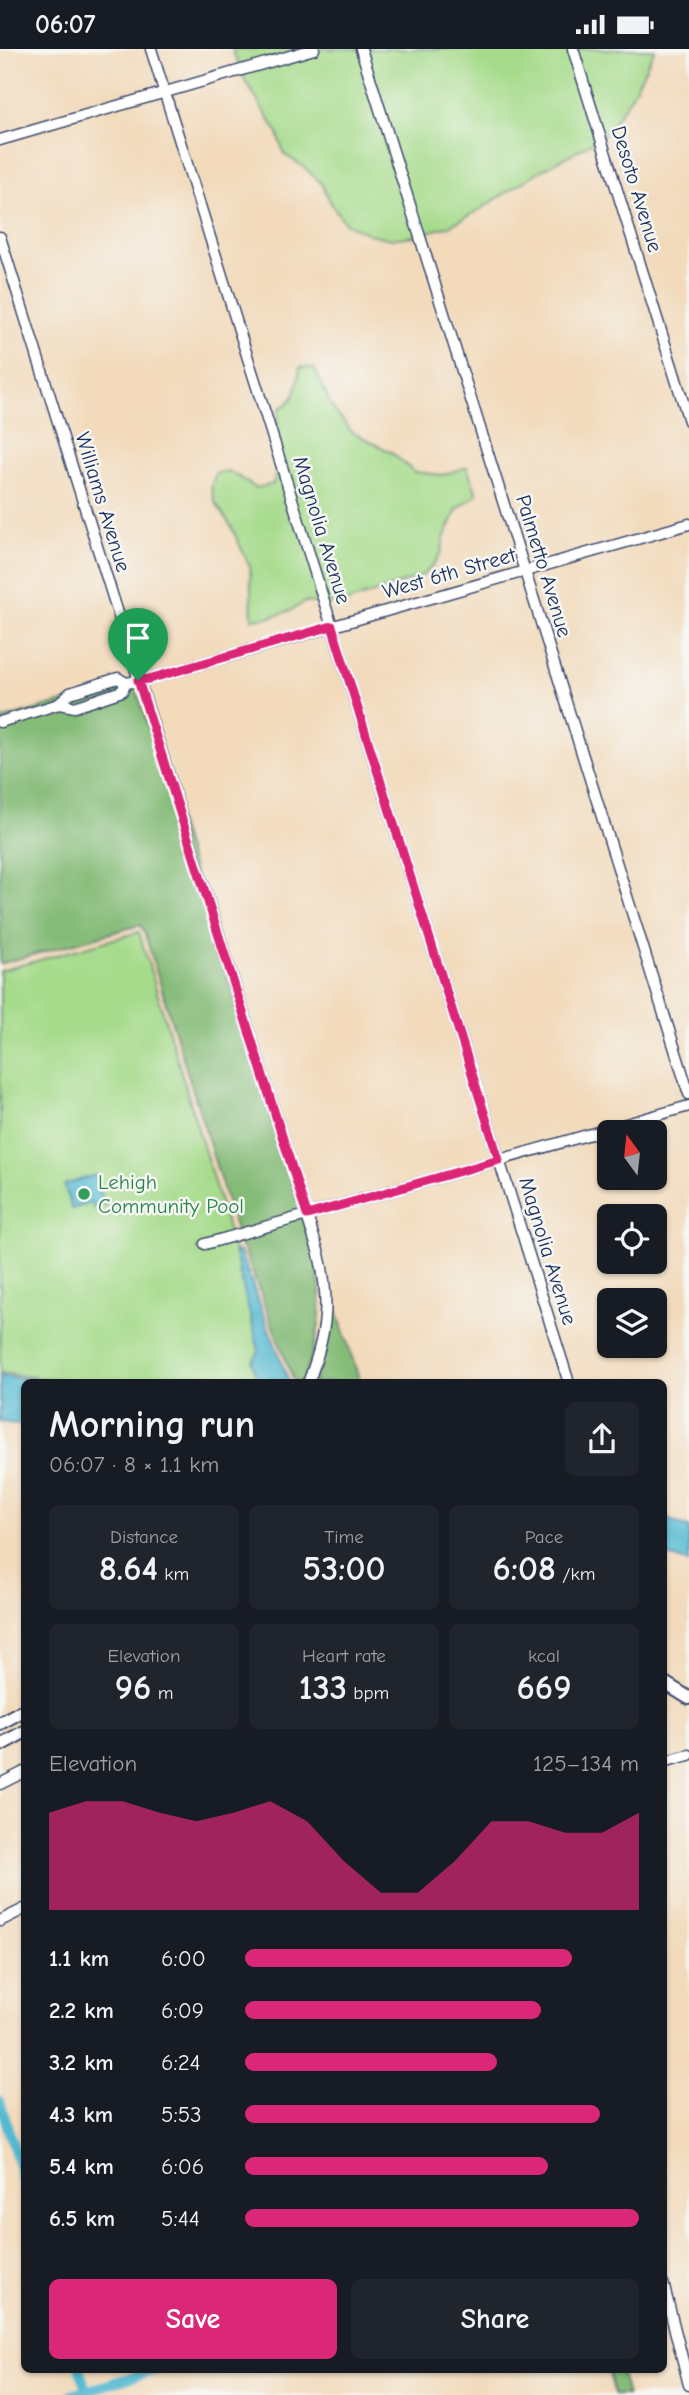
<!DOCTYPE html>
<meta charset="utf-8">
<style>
:root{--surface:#171b24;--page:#20242c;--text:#f1f3f6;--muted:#9ea1a6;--accent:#db2777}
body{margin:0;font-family:"Comic Neue",sans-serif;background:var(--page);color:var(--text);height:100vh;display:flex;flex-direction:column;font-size:26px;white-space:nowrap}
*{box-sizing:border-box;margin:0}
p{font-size:23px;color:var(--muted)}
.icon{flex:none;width:38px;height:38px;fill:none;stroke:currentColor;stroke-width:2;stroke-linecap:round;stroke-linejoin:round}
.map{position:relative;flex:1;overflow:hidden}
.drawer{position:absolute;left:21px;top:1330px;width:646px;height:994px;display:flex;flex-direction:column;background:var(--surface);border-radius:10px;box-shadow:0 2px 5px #0004}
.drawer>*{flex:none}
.needle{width:46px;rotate:345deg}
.buttons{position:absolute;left:597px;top:1071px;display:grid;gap:14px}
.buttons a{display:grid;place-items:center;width:70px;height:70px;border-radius:10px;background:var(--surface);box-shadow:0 2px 5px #0004;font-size:35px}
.pin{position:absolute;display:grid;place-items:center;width:60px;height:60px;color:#fff;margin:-72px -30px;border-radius:50% 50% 50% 0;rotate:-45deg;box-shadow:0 0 7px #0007}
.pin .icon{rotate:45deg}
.round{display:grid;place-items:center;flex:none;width:74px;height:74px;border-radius:10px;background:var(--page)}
.headline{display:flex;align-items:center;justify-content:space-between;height:119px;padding:0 28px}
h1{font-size:38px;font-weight:700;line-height:52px}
.figures{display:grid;grid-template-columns:repeat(3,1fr);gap:10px;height:119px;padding:7px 28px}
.figures div{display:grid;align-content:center;border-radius:10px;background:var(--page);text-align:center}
.figures b{font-size:35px;font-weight:700}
.figures small{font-size:19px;font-weight:400}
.figures p{font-size:19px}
.chart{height:196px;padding:14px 28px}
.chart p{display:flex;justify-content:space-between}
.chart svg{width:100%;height:126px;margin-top:7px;fill:var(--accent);opacity:.7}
.primary-button{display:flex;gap:14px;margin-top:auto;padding:14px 28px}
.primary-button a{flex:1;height:80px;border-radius:10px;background:var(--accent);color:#fff;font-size:28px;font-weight:700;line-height:80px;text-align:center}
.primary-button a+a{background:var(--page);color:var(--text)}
ul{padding:0 28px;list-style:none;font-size:23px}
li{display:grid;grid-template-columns:112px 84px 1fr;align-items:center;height:52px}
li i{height:18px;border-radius:9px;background:var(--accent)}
.status{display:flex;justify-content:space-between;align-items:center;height:49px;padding:0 35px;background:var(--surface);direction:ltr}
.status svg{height:19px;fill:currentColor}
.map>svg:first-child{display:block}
.green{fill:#a6db8b;stroke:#608574;stroke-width:2}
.forest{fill:#84bb77;stroke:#50756a;stroke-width:2}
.water{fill:#52b9d1;stroke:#367498;stroke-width:2}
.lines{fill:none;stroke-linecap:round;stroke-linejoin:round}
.canal{stroke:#52b9d1;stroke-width:10}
.minor-casing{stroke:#3b496c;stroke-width:13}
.major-casing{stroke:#3b496c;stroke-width:16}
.minor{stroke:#fff;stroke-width:10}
.major{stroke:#fff;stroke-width:12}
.route-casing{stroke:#fff;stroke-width:14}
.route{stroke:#db2777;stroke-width:9}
.leisure-dot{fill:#2e9e5b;stroke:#f6f6f2;stroke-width:2.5}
.labels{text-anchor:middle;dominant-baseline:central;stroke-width:5;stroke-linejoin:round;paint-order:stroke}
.street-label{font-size:21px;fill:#1b2f5e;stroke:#f6f6f2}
.leisure-label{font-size:21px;fill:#27864d;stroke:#f6f6f2;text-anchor:start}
</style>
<div class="status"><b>06:07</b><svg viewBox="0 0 49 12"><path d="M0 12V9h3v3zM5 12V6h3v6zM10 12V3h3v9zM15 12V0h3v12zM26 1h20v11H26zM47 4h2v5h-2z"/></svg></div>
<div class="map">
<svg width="689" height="2346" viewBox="0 0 689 2346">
<rect width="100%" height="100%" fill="#f6f6f2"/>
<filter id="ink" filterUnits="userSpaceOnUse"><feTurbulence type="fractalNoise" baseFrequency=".0143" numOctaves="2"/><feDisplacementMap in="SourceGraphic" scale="14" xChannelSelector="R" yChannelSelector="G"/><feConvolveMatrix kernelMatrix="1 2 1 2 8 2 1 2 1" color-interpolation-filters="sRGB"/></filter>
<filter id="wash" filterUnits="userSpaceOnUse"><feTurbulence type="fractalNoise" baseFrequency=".00686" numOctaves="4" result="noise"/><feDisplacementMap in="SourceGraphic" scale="28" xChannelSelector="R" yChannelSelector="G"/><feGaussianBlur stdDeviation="1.57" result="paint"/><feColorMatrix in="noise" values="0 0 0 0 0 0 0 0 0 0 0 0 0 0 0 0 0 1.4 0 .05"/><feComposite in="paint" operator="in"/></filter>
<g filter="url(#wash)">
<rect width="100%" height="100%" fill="#f2dabb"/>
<g class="green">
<polygon points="232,0 655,0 632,46 604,87 540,122 476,163 449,177 413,187 391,190 369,185 346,175 333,158 321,134 304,118 284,105 278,85 246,33"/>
<path d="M 300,318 L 314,319 L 333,360 L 352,383 L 391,403 L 414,423 L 442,426 L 467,418 L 477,445 L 457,461 L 444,489 L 441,504 L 433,516 L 422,527 L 348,553 L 334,555 L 304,553 C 289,565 271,569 252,570 L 250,518 L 231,477 L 215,453 L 211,438 L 216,424 L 231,423 L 256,439 L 273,435 C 282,408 272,387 280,359 C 298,351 297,335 300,318 Z"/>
<polygon points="139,883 274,1333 80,1334 0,1324 0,922"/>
</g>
<g class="forest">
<path d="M 134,633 L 315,1207 C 326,1255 320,1288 302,1333 L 294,1333 L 244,1201 L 241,1198 L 144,882 L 140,876 L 0,915 L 0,671 Z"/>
<polygon points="331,1243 360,1333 313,1334 328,1287"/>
<polygon points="608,2321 620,2321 627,2346 615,2346"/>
</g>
<g class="water">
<polygon points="95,1126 105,1156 94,1160 92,1154 72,1160 64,1136"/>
<polygon points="234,1202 240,1203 289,1333 258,1333 252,1313 259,1302"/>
<polygon points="0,1327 59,1333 24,1334 24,1376 0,1373"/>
<polygon points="663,1468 689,1479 689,1514 663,1505"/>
</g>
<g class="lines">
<g class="canal">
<polyline points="0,2052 24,2134"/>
<polyline points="80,2320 86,2342"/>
<polyline points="72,2346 159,2320"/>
</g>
</g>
</g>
<g filter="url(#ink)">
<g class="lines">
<defs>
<g id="minor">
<polyline points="151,0 569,1334"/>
<polyline points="361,0 689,1045"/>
<polyline points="573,0 689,372"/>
<polyline points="0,91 314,0"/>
<path d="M 0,188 L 319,1205 C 331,1254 326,1287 308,1334"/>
<polyline points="59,655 75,658 122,642 126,634"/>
<polyline points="0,673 59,655 70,644 118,629 126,634 149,630 689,475"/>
<polyline points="205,1195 689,1057"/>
<polyline points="663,1713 689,1706"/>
<polyline points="0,1735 24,1723"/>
<polyline points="0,1872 24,1860"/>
<polyline points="663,2234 689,2336"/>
</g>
<g id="major">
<polyline points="663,1633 689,1649"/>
<polyline points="0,1674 24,1661"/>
<polyline points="0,1696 24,1683"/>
</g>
</defs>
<use href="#minor" class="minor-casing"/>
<use href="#major" class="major-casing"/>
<use href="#minor" class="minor"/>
<use href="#major" class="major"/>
</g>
</g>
<g class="lines" filter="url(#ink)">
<defs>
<polygon id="route" points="332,577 499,1111 307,1166 138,631 149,630"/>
</defs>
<use href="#route" class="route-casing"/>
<use href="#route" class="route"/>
</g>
<circle class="leisure-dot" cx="84" cy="1145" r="7"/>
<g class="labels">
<g class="street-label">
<text transform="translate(637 140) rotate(73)">Desoto Avenue</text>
<text transform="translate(103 453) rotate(73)">Williams Avenue</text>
<text transform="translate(322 481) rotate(73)">Magnolia Avenue</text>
<text transform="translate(544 517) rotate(73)">Palmetto Avenue</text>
<text transform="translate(449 524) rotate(-16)">West 6th Street</text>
<text transform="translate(548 1202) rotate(73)">Magnolia Avenue</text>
</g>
<g class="leisure-label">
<text x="98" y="1133">Lehigh<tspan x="98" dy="24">Community Pool</tspan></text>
</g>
</g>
</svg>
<div class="buttons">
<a><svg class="needle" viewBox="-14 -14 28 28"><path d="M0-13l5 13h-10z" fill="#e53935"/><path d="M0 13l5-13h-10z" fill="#9ea1a6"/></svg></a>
<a><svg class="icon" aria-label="locate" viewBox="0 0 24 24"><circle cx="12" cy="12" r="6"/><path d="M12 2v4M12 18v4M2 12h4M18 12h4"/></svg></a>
<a><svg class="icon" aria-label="layers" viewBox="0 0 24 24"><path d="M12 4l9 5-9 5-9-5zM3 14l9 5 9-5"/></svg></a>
</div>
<div class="pin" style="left:138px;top:631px;background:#1e9e55"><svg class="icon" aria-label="arrive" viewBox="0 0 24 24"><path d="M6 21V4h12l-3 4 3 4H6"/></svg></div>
<section class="drawer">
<div class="headline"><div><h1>Morning run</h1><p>06:07 · 8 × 1.1 km</p></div><a class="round"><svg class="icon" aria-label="share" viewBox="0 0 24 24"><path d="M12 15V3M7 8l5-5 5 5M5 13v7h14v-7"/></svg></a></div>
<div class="figures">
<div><p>Distance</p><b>8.64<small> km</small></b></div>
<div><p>Time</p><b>53:00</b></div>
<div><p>Pace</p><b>6:08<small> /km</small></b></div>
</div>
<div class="figures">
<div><p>Elevation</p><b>96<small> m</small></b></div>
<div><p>Heart rate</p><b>133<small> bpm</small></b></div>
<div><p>kcal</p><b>669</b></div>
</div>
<div class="chart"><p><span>Elevation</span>125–134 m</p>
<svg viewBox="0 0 160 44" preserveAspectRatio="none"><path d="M0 44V10L10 6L20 6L30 10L40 13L50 10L60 6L70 13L80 27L90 38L100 38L110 27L120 13L130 13L140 17L150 17L160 10V44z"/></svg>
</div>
<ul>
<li><b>1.1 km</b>6:00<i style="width:83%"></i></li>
<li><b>2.2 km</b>6:09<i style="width:75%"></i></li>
<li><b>3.2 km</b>6:24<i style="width:64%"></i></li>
<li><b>4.3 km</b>5:53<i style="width:90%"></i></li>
<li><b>5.4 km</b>6:06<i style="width:77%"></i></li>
<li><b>6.5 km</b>5:44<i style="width:100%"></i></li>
</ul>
<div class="primary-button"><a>Save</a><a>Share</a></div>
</section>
</div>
